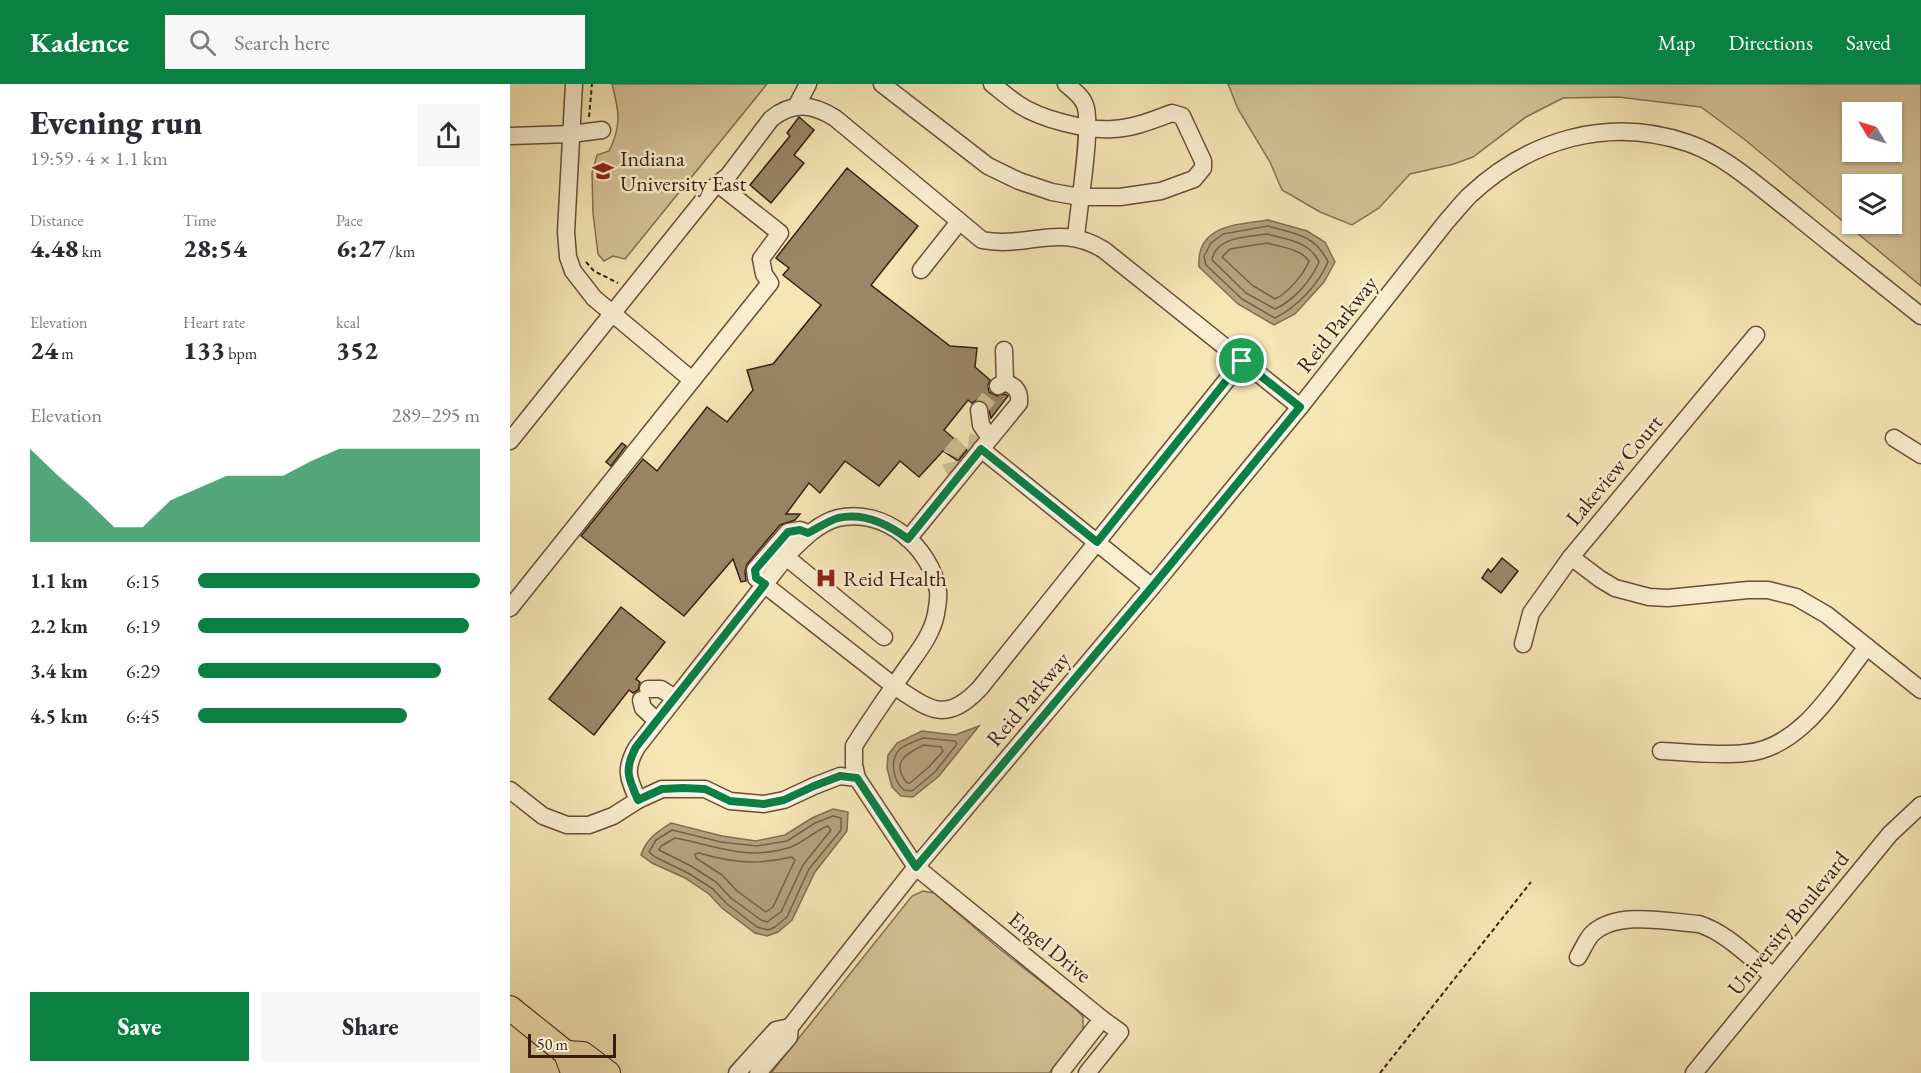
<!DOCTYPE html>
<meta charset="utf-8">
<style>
:root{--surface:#fff;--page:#f7f7f7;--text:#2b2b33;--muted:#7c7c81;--accent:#0b8043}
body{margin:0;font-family:"EB Garamond",serif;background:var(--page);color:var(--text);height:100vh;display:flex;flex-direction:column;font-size:22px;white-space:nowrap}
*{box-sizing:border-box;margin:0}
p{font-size:20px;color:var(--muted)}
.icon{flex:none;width:33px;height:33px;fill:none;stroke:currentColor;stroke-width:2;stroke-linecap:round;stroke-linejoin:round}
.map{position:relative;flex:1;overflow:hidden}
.panel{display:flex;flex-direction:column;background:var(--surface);width:510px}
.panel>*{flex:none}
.needle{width:39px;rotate:308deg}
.controls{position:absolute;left:1332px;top:18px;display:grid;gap:12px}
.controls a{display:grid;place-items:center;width:60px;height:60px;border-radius:0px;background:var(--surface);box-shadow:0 2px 4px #0004;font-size:30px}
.scale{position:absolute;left:18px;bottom:15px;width:88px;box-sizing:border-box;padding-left:6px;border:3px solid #391f10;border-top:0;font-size:16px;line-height:21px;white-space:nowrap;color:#391f10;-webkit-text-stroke:4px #f9eecf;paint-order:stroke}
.pin{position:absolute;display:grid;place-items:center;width:51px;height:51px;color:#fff;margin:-26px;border:3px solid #fff;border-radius:50%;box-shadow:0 2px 6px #0007}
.round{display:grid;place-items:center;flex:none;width:63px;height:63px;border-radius:0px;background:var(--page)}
.overview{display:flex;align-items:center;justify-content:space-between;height:102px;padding:0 30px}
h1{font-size:33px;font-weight:800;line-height:45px}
.figures{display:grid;grid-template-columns:repeat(3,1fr);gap:9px;height:102px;padding:6px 30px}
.figures div{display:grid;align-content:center}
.figures b{font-size:26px;font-weight:800}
.figures small{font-size:16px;font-weight:400}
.figures p{font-size:16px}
.chart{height:168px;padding:12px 30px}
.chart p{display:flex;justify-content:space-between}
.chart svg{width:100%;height:108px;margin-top:6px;fill:var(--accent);opacity:.7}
.primary-button{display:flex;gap:12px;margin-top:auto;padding:12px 30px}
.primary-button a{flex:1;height:69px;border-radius:0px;background:var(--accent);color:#fff;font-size:24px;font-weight:800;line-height:69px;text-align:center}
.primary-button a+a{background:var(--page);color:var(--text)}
ul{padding:0 30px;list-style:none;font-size:20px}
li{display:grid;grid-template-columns:96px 72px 1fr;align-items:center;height:45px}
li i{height:15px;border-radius:8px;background:var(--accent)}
header{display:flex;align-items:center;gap:36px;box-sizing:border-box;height:84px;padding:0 30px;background:var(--accent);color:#fff}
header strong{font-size:28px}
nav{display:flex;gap:33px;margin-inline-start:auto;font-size:21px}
.search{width:420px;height:54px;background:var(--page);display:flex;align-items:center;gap:15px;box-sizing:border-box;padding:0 21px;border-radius:0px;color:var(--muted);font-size:22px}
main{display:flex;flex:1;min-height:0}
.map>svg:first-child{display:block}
.green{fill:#d6c399;stroke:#887154;stroke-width:1.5;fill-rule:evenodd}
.water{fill:#b6a27d;stroke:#846e51;stroke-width:1.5}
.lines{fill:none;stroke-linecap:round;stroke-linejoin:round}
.shore{stroke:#786046;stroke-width:1.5}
.building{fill:#9b8666;stroke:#391f10;stroke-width:1.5}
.minor-tunnel{stroke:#d0bd94;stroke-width:16;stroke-dasharray:16 8;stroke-linecap:butt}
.minor-casing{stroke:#685039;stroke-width:19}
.highway-casing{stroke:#391f10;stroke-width:26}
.path{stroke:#391f10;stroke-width:2;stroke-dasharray:4.5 3;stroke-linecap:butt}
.minor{stroke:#f9eecf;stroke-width:16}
.highway{stroke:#f6e5b5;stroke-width:24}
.route-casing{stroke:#fff;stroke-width:12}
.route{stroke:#0b8043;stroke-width:8}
.labels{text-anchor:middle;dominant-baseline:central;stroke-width:5;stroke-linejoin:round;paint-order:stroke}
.poi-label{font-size:22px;fill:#391f10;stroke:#f9eecf;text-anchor:start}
.street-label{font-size:22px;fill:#391f10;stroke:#f9eecf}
</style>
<header>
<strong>Kadence</strong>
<div class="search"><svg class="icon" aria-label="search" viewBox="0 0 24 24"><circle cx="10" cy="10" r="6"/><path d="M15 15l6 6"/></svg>Search here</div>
<nav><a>Map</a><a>Directions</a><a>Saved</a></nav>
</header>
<main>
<section class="panel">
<div class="overview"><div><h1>Evening run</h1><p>19:59 · 4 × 1.1 km</p></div><a class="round"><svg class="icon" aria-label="share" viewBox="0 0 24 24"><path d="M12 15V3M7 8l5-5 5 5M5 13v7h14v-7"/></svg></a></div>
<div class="figures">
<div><p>Distance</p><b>4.48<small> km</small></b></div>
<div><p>Time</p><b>28:54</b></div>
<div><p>Pace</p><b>6:27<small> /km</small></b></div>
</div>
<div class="figures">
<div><p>Elevation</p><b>24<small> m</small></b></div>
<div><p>Heart rate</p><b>133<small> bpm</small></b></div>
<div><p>kcal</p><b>352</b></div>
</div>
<div class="chart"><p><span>Elevation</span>289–295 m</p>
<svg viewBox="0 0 160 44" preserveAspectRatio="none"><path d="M0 44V6L10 17L20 27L30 38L40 38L50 27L60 22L70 17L80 17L90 17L100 11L110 6L120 6L130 6L140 6L150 6L160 6V44z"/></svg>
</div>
<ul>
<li><b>1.1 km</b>6:15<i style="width:100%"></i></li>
<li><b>2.2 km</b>6:19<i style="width:96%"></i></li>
<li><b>3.4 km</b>6:29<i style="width:86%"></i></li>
<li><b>4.5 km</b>6:45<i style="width:74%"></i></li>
</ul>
<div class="primary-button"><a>Save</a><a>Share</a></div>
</section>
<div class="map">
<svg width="1411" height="989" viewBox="0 0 1411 989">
<rect width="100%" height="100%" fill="#f6e5b5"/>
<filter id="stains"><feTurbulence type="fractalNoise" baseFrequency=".00333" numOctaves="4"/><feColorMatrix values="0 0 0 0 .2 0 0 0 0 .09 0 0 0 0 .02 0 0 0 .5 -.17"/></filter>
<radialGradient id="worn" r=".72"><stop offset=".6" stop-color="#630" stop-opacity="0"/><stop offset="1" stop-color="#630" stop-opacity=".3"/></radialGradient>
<g class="green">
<path d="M 102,0 L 257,0 L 115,175 L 103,172 L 94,177 L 88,170 L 83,129 L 82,89 L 87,71 L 99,67 C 112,41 109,27 102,0 Z"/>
<path d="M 718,0 L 1411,0 L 1411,202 L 1234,55 L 1191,23 L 1108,13 L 1053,14 L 1016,33 L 963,73 L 944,80 L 900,90 L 869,124 L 842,141 L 810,128 L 772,106 L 760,78 L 728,25 ZM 1342,28 L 1382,28 L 1382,68 L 1342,68 ZM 1342,100 L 1382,100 L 1382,140 L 1342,140 Z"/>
<polygon points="413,807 424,809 486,862 567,926 573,933 573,946 539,989 261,989 402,812"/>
</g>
<g class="water">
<path d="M 758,136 L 797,147 L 815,158 L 825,178 L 814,198 L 785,230 L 764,241 L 728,220 L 689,183 C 686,141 726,141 758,136 Z"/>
<polygon points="469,642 429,692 403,713 391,712 382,703 377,684 378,671 387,659 412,647 445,651"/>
<path d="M 323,725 L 338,728 L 337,747 L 305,788 L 282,836 L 268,848 L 257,852 L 245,849 L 212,824 L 199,810 L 175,794 L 142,779 L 131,771 C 136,755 147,748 161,739 L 212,752 L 246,757 L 275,751 L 302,734 Z"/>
</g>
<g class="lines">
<g class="shore">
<path d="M 758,142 C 784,150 805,150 818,178 C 808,201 787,223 765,234 L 732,215 L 696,181 L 694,172 L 701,159 L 713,150 Z"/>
<path d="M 757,150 C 777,155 800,158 809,178 C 801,197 783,217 765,225 L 736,209 L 702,176 C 706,152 738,153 757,150 Z"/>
<path d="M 757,159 C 771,163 791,165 799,177 C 794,190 778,209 765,215 L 742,201 L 712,173 L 720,165 Z"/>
<path d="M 413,654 L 445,657 L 447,660 L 425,688 L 402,707 L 394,706 C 383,697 379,676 390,665 C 396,660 406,657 413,654 Z"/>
<path d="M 414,661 L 431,663 L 433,667 L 419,683 L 400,699 L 397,699 C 380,678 397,669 414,661 Z"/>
<polygon points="323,732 331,734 331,746 299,785 277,833 265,843 258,846 247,843 216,819 203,805 178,789 145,773 139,768 146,756 162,746 211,758 247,762 277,757 305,739"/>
<path d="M 318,742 L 321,746 L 293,781 L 271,828 L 257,838 L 251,836 L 221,814 L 206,798 L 181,782 L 149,766 L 151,762 L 165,754 C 204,761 236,777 278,764 C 292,760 304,747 318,742 Z"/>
<path d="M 189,769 C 223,779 247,781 282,773 L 285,776 L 263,823 L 256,828 L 227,807 L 212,791 L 186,774 L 185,770 Z"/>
</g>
</g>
<g class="building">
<polygon points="289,33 304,46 284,71 294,79 261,119 240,101 280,52 277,49"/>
<polygon points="337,84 408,142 361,201 440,262 467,264 465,283 480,296 478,301 479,308 487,312 495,310 498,312 481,334 477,319 472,316 467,316 462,319 458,316 434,346 457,366 448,377 433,367 409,393 390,377 369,402 335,377 310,409 299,399 276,430 290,430 285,436 270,441 237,480 235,487 236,497 231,498 223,475 174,532 71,452 133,375 147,387 197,323 217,338 243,306 237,286 263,280 311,221 273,191 279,184 266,174"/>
<polygon points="112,359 116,362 101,382 96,378"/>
<polygon points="992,474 1008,487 991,509 972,494 978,485 981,488"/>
<polygon points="111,523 155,558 126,595 130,598 128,606 123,609 119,606 84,651 39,615"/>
</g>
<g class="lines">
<g class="minor-tunnel">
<polyline points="469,326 488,302"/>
<path d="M 449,392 C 435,377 438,370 453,357 L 461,358 L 471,365"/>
</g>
<defs>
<g id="minor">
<polyline points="64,0 56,148 58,173 63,187 84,214 182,296"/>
<path d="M 372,0 L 478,82 L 509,97 L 542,108 L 570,113 L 610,113 L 651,107 L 684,95 L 693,84 L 693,77 L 672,32 L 662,29 C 643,36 624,44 603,45 C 577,47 530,35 508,20 C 499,14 491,7 482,0"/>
<path d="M 556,0 C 563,6 572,12 575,21 C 583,41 568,127 566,153"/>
<polyline points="287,21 298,0"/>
<polyline points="0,52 61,50 92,46"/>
<polyline points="411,186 449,138"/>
<polyline points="494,266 495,298"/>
<polyline points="469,326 471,341 480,354"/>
<polyline points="1384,354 1411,371"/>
<path d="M 0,357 L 203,104 L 218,92 L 261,35 C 283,17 303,20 325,34 L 472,156 C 517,165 550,138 594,166 L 790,323"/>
<polyline points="471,365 642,503"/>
<path d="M 298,449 L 290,446 L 278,448 L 245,486 L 246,494 L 384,602 C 420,626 436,640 470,604 L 732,277"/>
<path d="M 398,455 L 509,319 C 510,307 506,303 495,298 L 488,302"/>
<polyline points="276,473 374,553"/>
<polyline points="1061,473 1090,495 1105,504 1139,513 1158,514 1238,506 1258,506 1286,513 1317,531 1411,606"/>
<polyline points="0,524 260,199 254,190 251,175 270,149 208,100"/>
<polyline points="1013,560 1021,529 1061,473 1246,251"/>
<polyline points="138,605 151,605 165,614"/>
<polyline points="131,616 133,624 147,637"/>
<path d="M 1151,667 C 1179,668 1208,672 1235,669 C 1291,665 1325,603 1357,563"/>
<polyline points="0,706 33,732 57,741 79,741 103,732 128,716 152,705 195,705 220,717 254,720 274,716 304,702 330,692 347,694"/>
<path d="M 128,716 C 118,694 114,685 127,663 L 280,468 C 294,454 309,439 328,434 C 374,423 421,463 428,507 C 429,514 427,523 426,530 C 422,551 407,569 395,586 C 378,611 360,636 344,662 L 344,681 L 347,694 L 406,783 L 592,935 L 550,989"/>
<path d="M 1068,873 C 1073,865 1077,854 1083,849 C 1108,826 1159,838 1189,840 C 1217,849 1240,874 1263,892"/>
<polyline points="227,989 266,946 280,943"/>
<path d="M 248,989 L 279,953 L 280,943 L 406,783 L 642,503 L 790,323 L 936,138 C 944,129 952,119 960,111 C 1020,55 1099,32 1178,59 C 1216,72 1249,103 1280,127 C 1323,162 1367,197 1411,232"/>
<polyline points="577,989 610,948 592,935"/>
<polyline points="1184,989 1380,750 1411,721"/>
</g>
<g id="highway">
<polyline points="0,924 56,969 61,983 68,989"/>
<polyline points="56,969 73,970 98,989"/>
</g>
</defs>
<use href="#minor" class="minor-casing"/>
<use href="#highway" class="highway-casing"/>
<g class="path">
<polyline points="79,33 82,0"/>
<polyline points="76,178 84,187 108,199"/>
<polyline points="870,989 1021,798"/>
</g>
<use href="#minor" class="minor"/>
<use href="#highway" class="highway"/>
</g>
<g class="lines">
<defs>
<path id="route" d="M 732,277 L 790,323 L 642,503 L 406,783 L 347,694 L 330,692 L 304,702 L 274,716 L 254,720 L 220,717 L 195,705 L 173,704 L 152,705 L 128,716 C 118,694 114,685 126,663 L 255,500 L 246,494 L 245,486 L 278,448 L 290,446 L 298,449 C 308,444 318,437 328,434 C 354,428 378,440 398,455 L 471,365 L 587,458 Z"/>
</defs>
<use href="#route" class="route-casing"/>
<use href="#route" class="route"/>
</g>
<defs>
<symbol id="university-bare" viewBox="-9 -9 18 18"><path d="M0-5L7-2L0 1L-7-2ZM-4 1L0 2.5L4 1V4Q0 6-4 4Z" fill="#8f2418" stroke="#f9eecf" stroke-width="2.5" paint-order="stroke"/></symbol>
<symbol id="hospital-bare" viewBox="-9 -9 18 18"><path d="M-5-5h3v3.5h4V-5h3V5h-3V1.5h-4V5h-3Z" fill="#8f2418" stroke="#f9eecf" stroke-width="2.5" paint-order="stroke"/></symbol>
</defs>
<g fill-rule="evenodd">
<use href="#university-bare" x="78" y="72" width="30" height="30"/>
<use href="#hospital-bare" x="301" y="479" width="30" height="30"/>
</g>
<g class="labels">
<g class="poi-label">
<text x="110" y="74">Indiana<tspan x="110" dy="25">University East</tspan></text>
<text x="333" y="494">Reid Health</text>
</g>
<g class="street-label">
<text transform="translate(827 240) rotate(-52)">Reid Parkway</text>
<text transform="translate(1104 386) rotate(-50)">Lakeview Court</text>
<text transform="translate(518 615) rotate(-50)">Reid Parkway</text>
<text transform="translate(1278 839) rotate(-51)">University Boulevard</text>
<text transform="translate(540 863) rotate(39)">Engel Drive</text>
</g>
</g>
<rect width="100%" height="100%" filter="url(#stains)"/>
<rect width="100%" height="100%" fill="url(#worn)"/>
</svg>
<div class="controls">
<a><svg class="needle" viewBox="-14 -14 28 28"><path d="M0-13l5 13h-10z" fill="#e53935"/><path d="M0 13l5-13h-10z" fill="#7c7c81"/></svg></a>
<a><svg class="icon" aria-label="layers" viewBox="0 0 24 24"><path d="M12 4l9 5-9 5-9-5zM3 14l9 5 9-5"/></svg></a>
</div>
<div class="scale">50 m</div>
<div class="pin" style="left:732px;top:277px;background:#1e9e55"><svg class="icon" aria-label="arrive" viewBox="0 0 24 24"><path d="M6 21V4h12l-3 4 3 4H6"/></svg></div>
</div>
</main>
